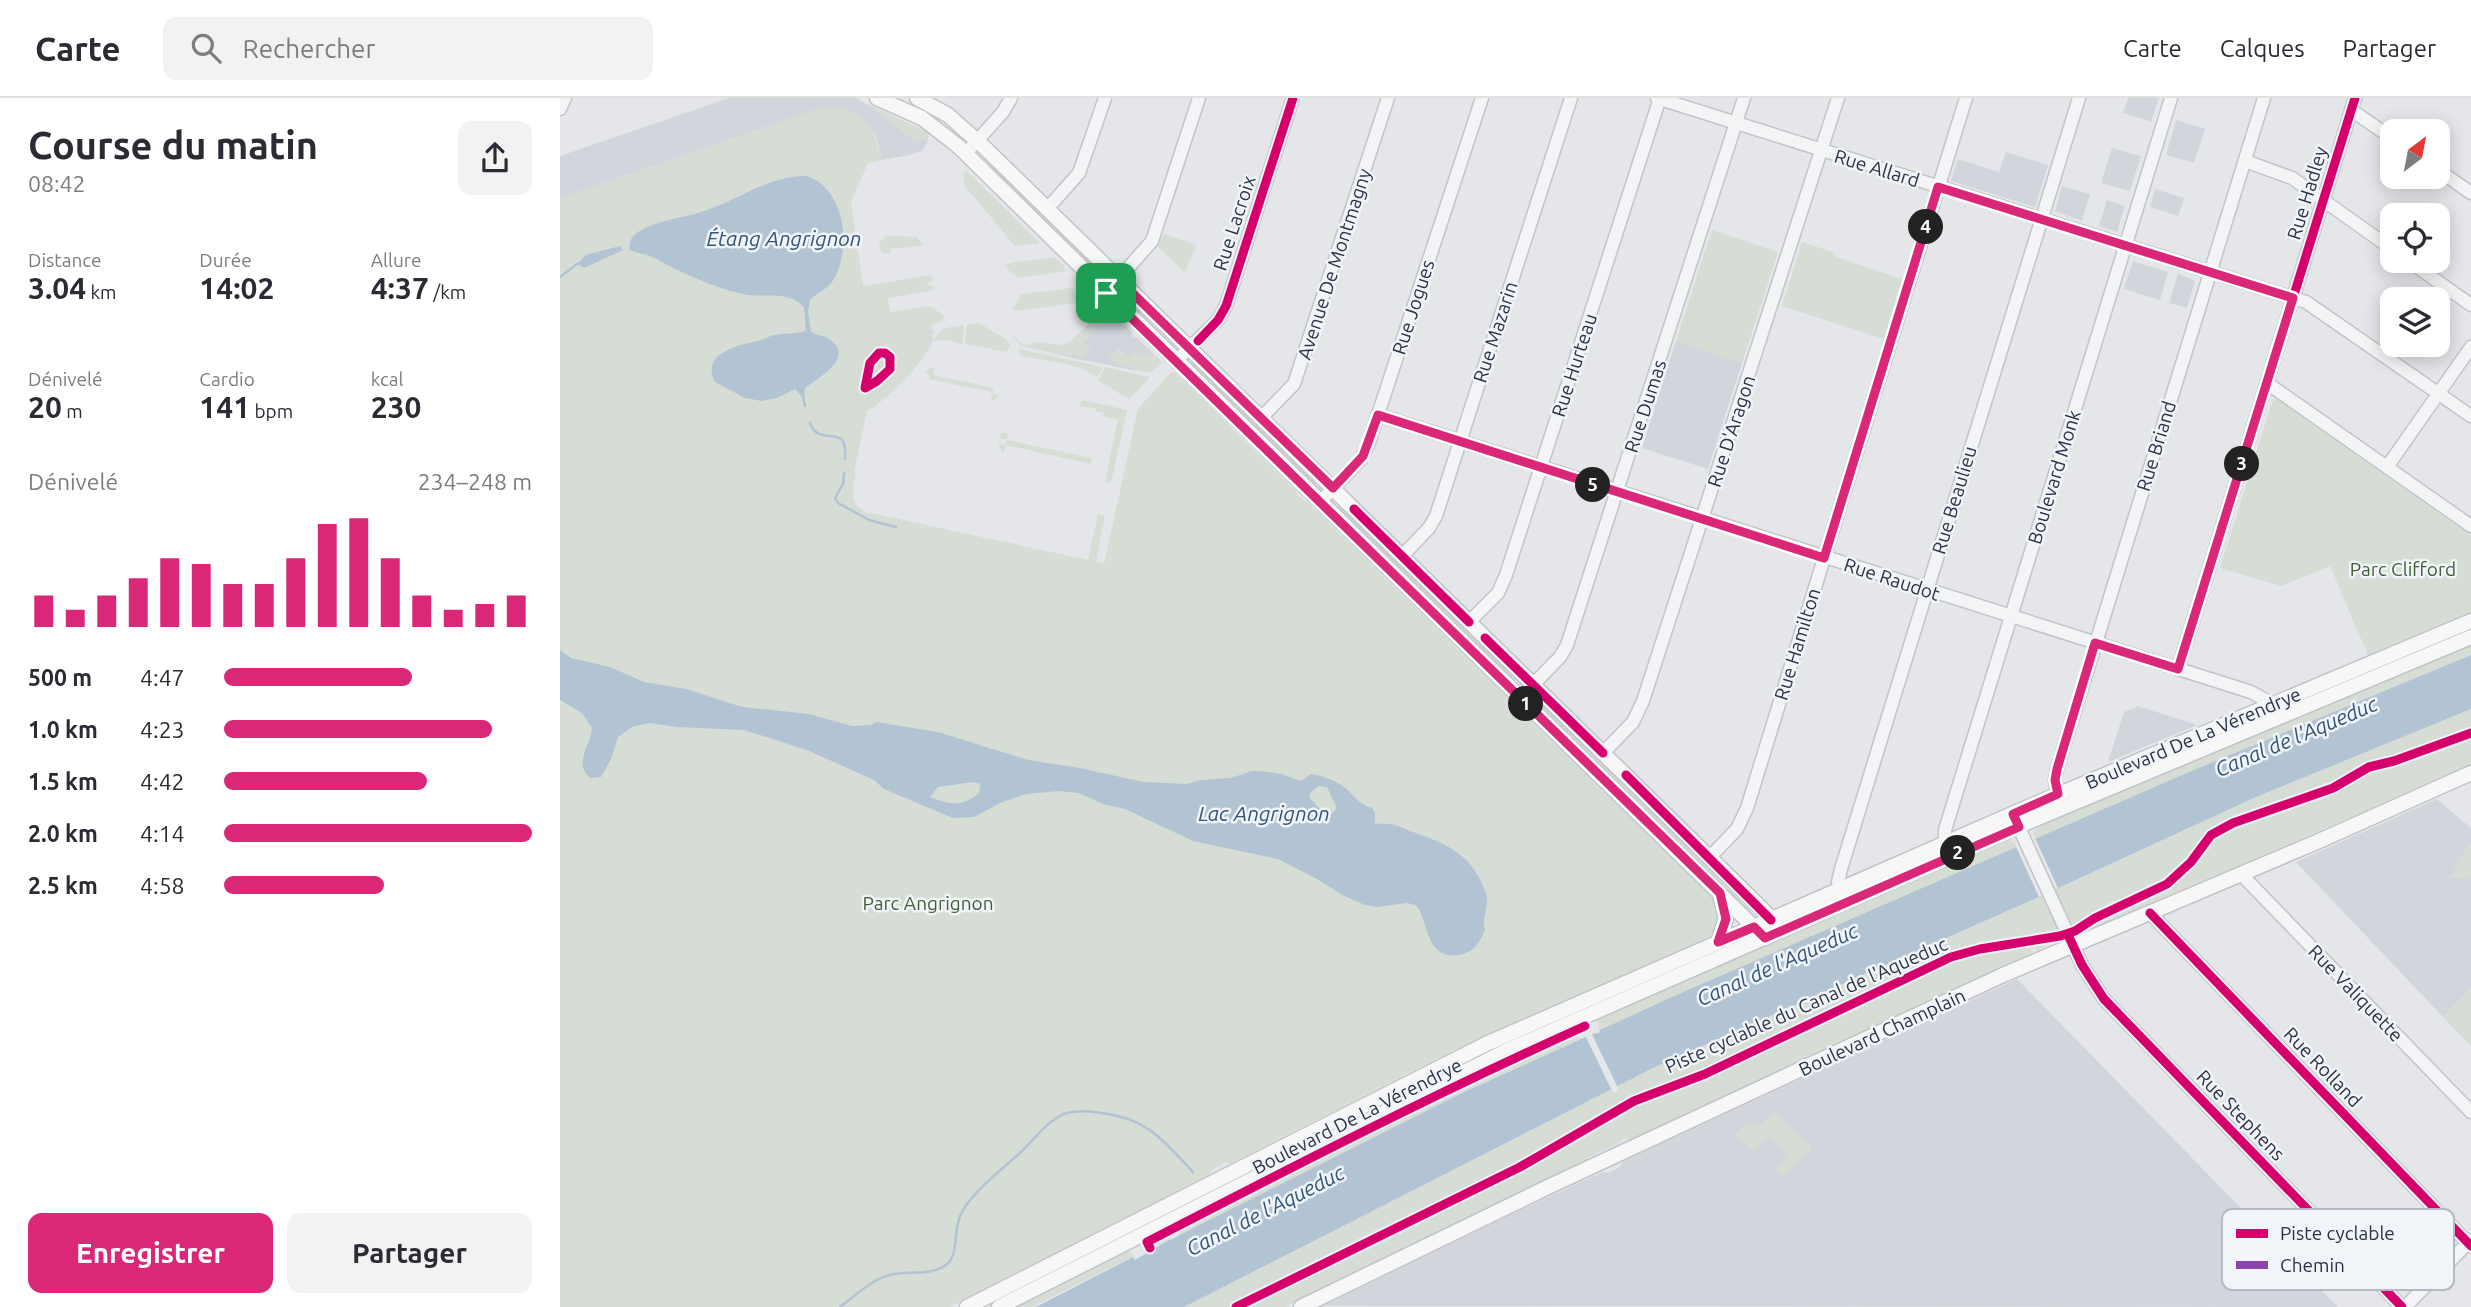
<!DOCTYPE html>
<html lang="fr">
<meta charset="utf-8">
<style>
:root{--surface:#fff;--page:#f2f2f3;--text:#2b2b33;--muted:#7c7c81;--line:#e1e1e2;--accent:#db2777}
body{margin:0;font-family:Ubuntu,sans-serif;background:var(--page);color:var(--text);height:100vh;display:flex;flex-direction:column;font-size:26px;white-space:nowrap}
*{box-sizing:border-box;margin:0}
p{font-size:23px;color:var(--muted)}
.icon{flex:none;width:38px;height:38px;fill:none;stroke:currentColor;stroke-width:2;stroke-linecap:round;stroke-linejoin:round}
.map{position:relative;flex:1;overflow:hidden}
.panel{display:flex;flex-direction:column;background:var(--surface);width:560px}
.panel>*{flex:none}
.needle{width:46px;rotate:32deg}
.fabs{position:absolute;left:1820px;top:21px;display:grid;gap:14px}
.fabs a{display:grid;place-items:center;width:70px;height:70px;border-radius:14px;background:var(--surface);box-shadow:0 4px 18px #0003;font-size:35px}
.pin{position:absolute;display:grid;place-items:center;width:60px;height:60px;color:#fff;margin:-30px;border-radius:14px;box-shadow:0 4px 10px #0006}
.km{position:absolute;width:35px;height:35px;margin:-18px;border-radius:50%;background:#222;color:#fff;font-size:19px;line-height:35px;text-align:center}
.round{display:grid;place-items:center;flex:none;width:74px;height:74px;border-radius:14px;background:var(--page)}
.overview{display:flex;align-items:center;justify-content:space-between;height:119px;padding:0 28px}
h1{font-size:38px;font-weight:600;line-height:52px}
.metrics{display:grid;grid-template-columns:repeat(3,1fr);gap:10px;height:119px;padding:7px 28px}
.metrics div{display:grid;align-content:center}
.metrics b{font-size:30px;font-weight:600}
.metrics small{font-size:19px;font-weight:400}
.metrics p{font-size:19px}
.chart{height:196px;padding:14px 28px}
.chart p{display:flex;justify-content:space-between}
.chart svg{width:100%;height:126px;margin-top:7px;stroke:var(--accent);stroke-width:6}
.primary-button{display:flex;gap:14px;margin-top:auto;padding:14px 28px}
.primary-button a{flex:1;height:80px;border-radius:14px;background:var(--accent);color:#fff;font-size:28px;font-weight:600;line-height:80px;text-align:center}
.primary-button a+a{background:var(--page);color:var(--text)}
ul{padding:0 28px;list-style:none;font-size:23px}
li{display:grid;grid-template-columns:112px 84px 1fr;align-items:center;height:52px}
li i{height:18px;border-radius:9px;background:var(--accent)}
header{display:flex;align-items:center;gap:42px;box-sizing:border-box;height:98px;padding:0 35px;background:var(--surface);border-bottom:2px solid var(--line)}
header strong{font-size:33px}
nav{display:flex;gap:38px;margin-inline-start:auto;font-size:24px}
.search{width:490px;height:63px;background:var(--page);display:flex;align-items:center;gap:18px;box-sizing:border-box;padding:0 24px;border-radius:14px;color:var(--muted);font-size:26px}
main{display:flex;flex:1;min-height:0}
.map>svg:first-child{display:block}
.built{fill:#d2d6dc}
.green{fill:#d5ddd4}
.water{fill:#b2c3d4;fill-rule:evenodd}
.pier{fill:#e4e6e9}
.lines{fill:none;stroke-linecap:round;stroke-linejoin:round}
.stream{stroke:#b2c3d4;stroke-width:2.5}
.minor-casing{stroke:#c2c4c7;stroke-width:15}
.major-casing{stroke:#c0c3c7;stroke-width:17}
.minor{stroke:#f3f4f6;stroke-width:12}
.major{stroke:#f7f7f7;stroke-width:14}
.quiet{stroke:#8e44ad;stroke-width:7;stroke-dasharray:14 7;stroke-linecap:butt}
.cycleway-casing{stroke:#f1f4f8;stroke-width:13}
.cycleway{stroke:#d6006c;stroke-width:9}
.route-casing{stroke:#fff;stroke-width:14}
.route{stroke:#db2777;stroke-width:9}
.labels{text-anchor:middle;dominant-baseline:central;stroke-width:5;stroke-linejoin:round;paint-order:stroke}
.street-label{font-size:19px;fill:#293343;stroke:#f1f4f8}
.park-label{font-size:19px;fill:#3f5f36;stroke:#f1f4f8}
.water-label{font-size:21px;font-style:italic;fill:#325478;stroke:#f1f4f8}
.key{fill:#f1f4f8;stroke:#b5bac2;stroke-width:2}
.key-label{font-size:19px;fill:#293343}
</style>
<header>
<strong>Carte</strong>
<div class="search"><svg class="icon" aria-label="search" viewBox="0 0 24 24"><circle cx="10" cy="10" r="6"/><path d="M15 15l6 6"/></svg>Rechercher</div>
<nav><a>Carte</a><a>Calques</a><a>Partager</a></nav>
</header>
<main>
<section class="panel">
<div class="overview"><div><h1>Course du matin</h1><p>08:42</p></div><a class="round"><svg class="icon" aria-label="share" viewBox="0 0 24 24"><path d="M12 15V3M7 8l5-5 5 5M5 13v7h14v-7"/></svg></a></div>
<div class="metrics">
<div><p>Distance</p><b>3.04<small> km</small></b></div>
<div><p>Durée</p><b>14:02</b></div>
<div><p>Allure</p><b>4:37<small> /km</small></b></div>
</div>
<div class="metrics">
<div><p>Dénivelé</p><b>20<small> m</small></b></div>
<div><p>Cardio</p><b>141<small> bpm</small></b></div>
<div><p>kcal</p><b>230</b></div>
</div>
<div class="chart"><p><span>Dénivelé</span>234–248 m</p>
<svg viewBox="0 0 160 44" preserveAspectRatio="none"><path d="M5 44V33M15 44V38M25 44V33M35 44V27M45 44V20M55 44V22M65 44V29M75 44V29M85 44V20M95 44V8M105 44V6M115 44V20M125 44V33M135 44V38M145 44V36M155 44V33"/></svg>
</div>
<ul>
<li><b>500 m</b>4:47<i style="width:61%"></i></li>
<li><b>1.0 km</b>4:23<i style="width:87%"></i></li>
<li><b>1.5 km</b>4:42<i style="width:66%"></i></li>
<li><b>2.0 km</b>4:14<i style="width:100%"></i></li>
<li><b>2.5 km</b>4:58<i style="width:52%"></i></li>
</ul>
<div class="primary-button"><a>Enregistrer</a><a>Partager</a></div>
</section>
<div class="map">
<svg width="1911" height="1209" viewBox="0 0 1911 1209">
<rect width="100%" height="100%" fill="#e4e6e9"/>
<g class="built">
<polygon points="169,0 296,0 368,43 363,52 350,57 322,62 316,38 304,21 284,11 261,10 0,100 0,58"/>
<polygon points="1568,0 1599,0 1591,24 1563,15"/>
<polygon points="1616,22 1645,31 1634,65 1606,57"/>
<polygon points="1552,50 1581,58 1570,93 1541,85"/>
<polygon points="1446,54 1488,67 1475,109 1391,83 1398,61 1439,74"/>
<polygon points="1502,88 1530,96 1522,123 1495,113"/>
<polygon points="1595,91 1624,100 1618,118 1590,109"/>
<polygon points="1547,102 1565,108 1557,134 1539,128"/>
<polygon points="1573,163 1608,174 1600,202 1564,191"/>
<polygon points="1618,175 1635,183 1627,210 1609,205"/>
<polygon points="552,215 573,235 572,237 575,240 576,239 591,253 573,272 508,259"/>
<polygon points="1116,243 1182,265 1148,371 1082,350"/>
<polygon points="1578,608 1637,627 1548,664 1564,614"/>
<polygon points="1877,701 1911,730 1911,890 1883,919 1736,764"/>
<polygon points="1457,881 1778,1209 763,1208 958,1113 1043,1074 1049,1075 1060,1069 1064,1063"/>
</g>
<g class="green">
<polygon points="306,5 361,31 368,35 368,43 363,40 360,44 356,44"/>
<path d="M 271,9 C 299,12 314,23 318,51 L 321,51 L 322,62 L 308,65 L 291,104 L 303,188 L 371,177 L 373,185 L 370,183 L 366,186 L 375,189 L 372,192 L 326,201 L 328,202 L 330,214 L 371,208 L 384,218 L 382,224 L 372,226 L 372,232 L 375,233 C 373,237 373,240 372,244 C 365,264 326,303 307,313 L 294,374 L 296,375 C 293,391 288,406 306,414 L 528,462 L 538,416 L 545,418 L 536,464 L 544,466 L 578,311 L 611,274 L 616,275 L 738,395 L 737,397 L 747,404 L 958,610 L 956,612 L 959,615 L 961,613 L 1154,802 C 1162,816 1160,830 1148,840 L 898,950 L 669,1066 L 666,1064 L 651,1072 L 650,1076 L 389,1209 L 0,1209 L 0,100 L 261,10 Z"/>
<polygon points="421,59 467,97 543,172 536,179 419,62"/>
<polygon points="406,72 480,145 456,148 454,147 405,88 403,77"/>
<polygon points="1152,132 1218,154 1182,265 1116,243"/>
<polygon points="604,136 636,147 626,173 623,173 598,149"/>
<polygon points="326,138 357,139 363,148 330,151 330,155 324,156 320,152 319,145"/>
<polygon points="1242,144 1273,154 1277,159 1342,181 1324,241 1222,208"/>
<polygon points="493,159 503,166 506,173 458,180 447,171 446,167 451,165"/>
<polygon points="512,190 520,197 520,201 515,205 458,213 453,211 461,196"/>
<polygon points="549,211 552,215 523,244 531,251 522,260 512,256 517,250 508,259 461,248 450,236 464,247 480,244 499,247 508,245 542,214"/>
<polygon points="419,225 447,242 450,248 447,254 405,246 407,227"/>
<path d="M 404,227 L 402,246 L 387,242 L 374,243 C 379,229 390,229 404,227 Z"/>
<polygon points="560,250 569,259 576,253 580,257 583,254 587,257 591,253 602,264 590,275 573,272 574,270 557,267 548,258"/>
<path d="M 459,251 L 543,269 L 537,279 C 521,265 483,263 462,258 L 459,255 Z"/>
<polygon points="634,265 662,293 678,304 757,381 750,388 629,270"/>
<polygon points="545,269 590,279 572,299 568,301 538,282"/>
<polygon points="370,270 374,270 373,277 433,290 433,295 440,297 435,302 431,302 432,294 369,281 370,276 365,275"/>
<polygon points="1713,301 1718,302 1911,438 1911,514 1808,557 1770,468 1721,488 1660,470"/>
<polygon points="522,302 567,312 551,385 545,384 558,322 543,318 543,313 542,315 536,314 536,311 520,308"/>
<polygon points="442,335 448,335 447,342 532,360 531,366 446,347 444,354 442,354 438,346 445,347 447,342 439,340"/>
<polygon points="782,405 958,578 951,585 775,413"/>
<polygon points="1911,546 1911,557 1629,674 1476,741 1473,734 1484,726"/>
<polygon points="982,602 1195,809 1187,817 975,609"/>
<polygon points="1911,611 1911,667 1896,674 1895,673 1658,778 1523,835 1518,833 1476,853 1475,850 1471,851 1472,855 1468,858 1070,1042 1064,1040 1061,1044 1027,1060 1028,1062 725,1209 624,1209 1093,970 1480,799 1696,699"/>
<polygon points="1448,741 1454,744 1457,750 1114,898 1040,932 1036,922 1089,898"/>
<polygon points="1911,745 1911,781 1885,780 1884,777 1891,779 1900,759"/>
<polygon points="1911,890 1911,948 1883,919"/>
<polygon points="1017,934 1020,941 900,996 621,1137 619,1135 612,1138 610,1142 600,1147 593,1143 910,982"/>
<polygon points="1214,1014 1252,1050 1224,1079 1215,1071 1229,1058 1209,1039 1194,1053 1175,1037 1189,1023 1198,1030"/>
<polygon points="569,1151 573,1159 570,1160 472,1209 454,1209"/>
</g>
<g class="water">
<path d="M 246,78 C 285,89 292,150 274,181 C 268,191 258,194 250,202 L 248,213 L 251,234 C 256,237 262,237 267,240 C 299,258 257,281 245,290 L 244,301 L 235,291 L 217,300 L 202,303 L 185,300 L 155,284 C 140,255 179,247 198,243 C 204,242 209,238 214,237 C 223,235 236,236 246,233 L 244,209 C 226,191 205,201 182,196 C 152,189 123,175 96,161 C 88,156 78,156 70,152 C 68,145 71,139 78,134 C 98,121 128,120 150,111 C 182,99 210,78 246,78 Z"/>
<polygon points="60,148 63,152 24,170 17,166 26,157"/>
<path d="M 0,552 L 11,560 L 50,569 L 84,584 L 126,591 L 182,609 L 249,616 L 292,628 L 311,627 L 316,624 L 378,634 L 468,662 L 520,670 L 583,684 L 627,686 L 641,682 L 671,680 L 692,673 L 701,673 L 721,676 L 741,683 L 751,676 C 763,678 774,682 784,689 C 797,699 795,704 812,710 L 815,715 L 815,726 C 840,725 839,730 861,737 C 893,748 914,761 926,795 C 930,808 921,822 925,831 C 920,845 914,854 899,857 C 865,862 870,826 856,807 L 847,805 L 817,809 L 805,807 L 782,797 L 757,781 L 718,761 L 633,743 L 565,711 L 543,706 L 519,695 L 499,693 L 466,696 L 440,705 L 414,719 L 393,720 L 324,691 L 314,682 L 247,652 L 184,632 L 117,629 L 90,625 L 72,629 L 58,639 L 51,661 L 41,679 L 31,680 C 12,667 31,647 32,630 L 22,615 L 0,602 ZM 413,684 L 420,686 L 419,695 C 403,709 388,707 370,699 L 378,689 ZM 759,688 L 767,689 L 777,710 L 771,716 L 761,712 L 749,699 L 751,694 Z"/>
<polygon points="1911,557 1911,611 1696,699 1479,799 1093,970 624,1209 476,1209 573,1159 575,1162 600,1147 900,996 1032,936 1039,935 1040,932 1114,898 1629,674"/>
</g>
<g class="pier">
<polygon points="1475,740 1498,790 1479,799 1456,749"/>
<polygon points="1030,932 1059,992 1053,995 1024,935"/>
</g>
<g class="lines">
<g class="stream">
<polyline points="0,179 17,166"/>
<polyline points="243,298 245,308"/>
<path d="M 250,325 C 259,351 289,322 285,361"/>
<polyline points="284,375 283,386 275,400 278,405 309,422 336,429"/>
<path d="M 280,1209 C 295,1198 311,1182 329,1177 C 347,1172 372,1179 387,1166 C 400,1155 392,1129 403,1112 C 417,1090 441,1072 460,1055 C 474,1042 486,1024 504,1016 C 516,1012 529,1013 541,1015 C 587,1020 603,1042 633,1074"/>
</g>
<defs>
<g id="minor">
<polyline points="1097,0 1746,204 1911,318"/>
<polyline points="0,11 5,0"/>
<polyline points="1791,12 1832,40"/>
<polyline points="406,55 443,14 451,0"/>
<polyline points="1685,63 1732,80 1832,151"/>
<polyline points="1878,72 1911,95"/>
<polyline points="487,111 519,75 545,0"/>
<polyline points="1849,163 1911,207"/>
<polyline points="546,195 592,143 639,0"/>
<polyline points="616,263 658,222 666,208 733,0"/>
<polyline points="1707,285 1911,428"/>
<polyline points="818,317 1691,594 1704,601 1711,615"/>
<polyline points="701,320 734,286 828,0"/>
<polyline points="1827,369 1911,249"/>
<polyline points="760,404 801,361 808,347 922,0"/>
<polyline points="842,458 869,430 876,418 1011,0"/>
<polyline points="909,524 938,495 946,477 1100,0"/>
<polyline points="1618,571 1795,0"/>
<polyline points="960,600 1000,559 1007,547 1184,0"/>
<polyline points="1043,655 1073,624 1083,603 1278,0"/>
<polyline points="1498,697 1495,682 1497,671 1704,0"/>
<polyline points="1455,721 1522,867 1544,901 1842,1209"/>
<polyline points="1389,751 1385,740 1385,732 1611,0"/>
<polyline points="1149,760 1177,731 1187,710 1406,0"/>
<polyline points="1681,776 1911,1014"/>
<polyline points="1282,798 1278,784 1281,771 1519,0"/>
<polyline points="1590,815 1911,1148"/>
<polyline points="1845,1209 1911,1142"/>
</g>
<g id="major">
<polyline points="317,0 362,20 398,48 1199,834"/>
<polyline points="357,0 388,17 424,49 1195,804 1208,817 1215,830"/>
<polyline points="1158,844 1166,821 1160,797"/>
<polyline points="407,1209 926,946 1459,713 1911,523"/>
<polyline points="439,1209 946,953 1466,725 1911,539"/>
<polyline points="741,1209 990,1088 1443,877 1759,743 1911,675"/>
</g>
</defs>
<use href="#minor" class="minor-casing"/>
<use href="#major" class="major-casing"/>
<use href="#minor" class="minor"/>
<use href="#major" class="major"/>
<polyline class="quiet" points="533,193 546,195"/>
<defs>
<g id="cycleway">
<polyline points="559,182 630,250"/>
<polyline points="1733,200 1795,0"/>
<polyline points="638,243 658,222 666,208 733,0"/>
<polygon points="319,255 325,255 330,259 330,271 317,283 305,290 310,265"/>
<polyline points="616,263 1126,762"/>
<polyline points="665,284 773,390"/>
<polyline points="794,411 909,524"/>
<polyline points="925,540 1043,655"/>
<polyline points="1066,677 1211,822"/>
<polyline points="1590,815 1911,1148"/>
<polyline points="1509,839 1522,867 1544,901 1842,1209"/>
<path d="M 590,1150 L 587,1144 C 732,1069 876,995 1025,928"/>
<polyline points="676,1209 960,1069 1074,1003 1145,976 1391,859 1420,851 1500,838 1515,833 1535,820 1607,786 1631,764 1651,737 1673,725 1773,690 1809,669 1834,663 1911,635"/>
</g>
</defs>
<use href="#cycleway" class="cycleway-casing"/>
<use href="#cycleway" class="cycleway"/>
</g>
<g class="lines">
<defs>
<polygon id="route" points="1378,89 1733,200 1618,571 1535,545 1497,671 1495,682 1498,696 1453,716 1459,729 1205,840 1194,829 1158,844 1166,821 1160,795 546,195 559,182 773,390 803,358 818,317 1264,460"/>
</defs>
<use href="#route" class="route-casing"/>
<use href="#route" class="route"/>
</g>
<g class="labels">
<g class="street-label">
<text transform="translate(1317 70) rotate(17)">Rue Allard</text>
<text transform="translate(1747 95) rotate(-73)">Rue Hadley</text>
<text transform="translate(674 125) rotate(-72)">Rue Lacroix</text>
<text transform="translate(774 166) rotate(-72)">Avenue De Montmagny</text>
<text transform="translate(853 209) rotate(-72)">Rue Jogues</text>
<text transform="translate(935 234) rotate(-72)">Rue Mazarin</text>
<text transform="translate(1014 267) rotate(-72)">Rue Hurteau</text>
<text transform="translate(1085 308) rotate(-72)">Rue Dumas</text>
<text transform="translate(1171 333) rotate(-72)">Rue D'Aragon</text>
<text transform="translate(1596 348) rotate(-73)">Rue Briand</text>
<text transform="translate(1494 379) rotate(-73)">Boulevard Monk</text>
<text transform="translate(1394 402) rotate(-73)">Rue Beaulieu</text>
<text transform="translate(1332 481) rotate(18)">Rue Raudot</text>
<text transform="translate(1237 546) rotate(-73)">Rue Hamilton</text>
<text transform="translate(1633 640) rotate(-23)">Boulevard De La Vérendrye</text>
<text transform="translate(1796 895) rotate(46)">Rue Valiquette</text>
<text transform="translate(1246 907) rotate(-24)">Piste cyclable du Canal de l'Aqueduc</text>
<text transform="translate(1322 934) rotate(-25)">Boulevard Champlain</text>
<text transform="translate(1763 969) rotate(46)">Rue Rolland</text>
<text transform="translate(1681 1017) rotate(46)">Rue Stephens</text>
<text transform="translate(797 1018) rotate(-27)">Boulevard De La Vérendrye</text>
</g>
<g class="park-label">
<text x="1843" y="471">Parc Clifford</text>
<text x="368" y="805">Parc Angrignon</text>
</g>
<g class="water-label">
<text x="224" y="140">Étang Angrignon</text>
<text transform="translate(1736 638) rotate(-23)">Canal de l'Aqueduc</text>
<text x="704" y="715">Lac Angrignon</text>
<text transform="translate(1217 866) rotate(-24)">Canal de l'Aqueduc</text>
<text transform="translate(705 1112) rotate(-27)">Canal de l'Aqueduc</text>
</g>
</g>
<rect x="1662" y="1111" width="232" height="81" rx="10" class="key"/>
<rect x="1676" y="1131" width="32" height="9" fill="#d6006c"/>
<rect x="1676" y="1163" width="32" height="8" fill="#8e44ad"/>
<g class="key-label">
<text x="1720" y="1142">Piste cyclable</text>
<text x="1720" y="1174">Chemin</text>
</g>
</svg>
<div class="fabs">
<a><svg class="needle" viewBox="-14 -14 28 28"><path d="M0-13l5 13h-10z" fill="#e53935"/><path d="M0 13l5-13h-10z" fill="#7c7c81"/></svg></a>
<a><svg class="icon" aria-label="locate" viewBox="0 0 24 24"><circle cx="12" cy="12" r="6"/><path d="M12 2v4M12 18v4M2 12h4M18 12h4"/></svg></a>
<a><svg class="icon" aria-label="layers" viewBox="0 0 24 24"><path d="M12 4l9 5-9 5-9-5zM3 14l9 5 9-5"/></svg></a>
</div>
<div class="pin" style="left:546px;top:195px;background:#1e9e55"><svg class="icon" aria-label="arrive" viewBox="0 0 24 24"><path d="M6 21V4h12l-3 4 3 4H6"/></svg></div>
<b class="km" style="left:966px;top:606px">1</b>
<b class="km" style="left:1398px;top:755px">2</b>
<b class="km" style="left:1682px;top:366px">3</b>
<b class="km" style="left:1366px;top:129px">4</b>
<b class="km" style="left:1033px;top:387px">5</b>
</div>
</main>
